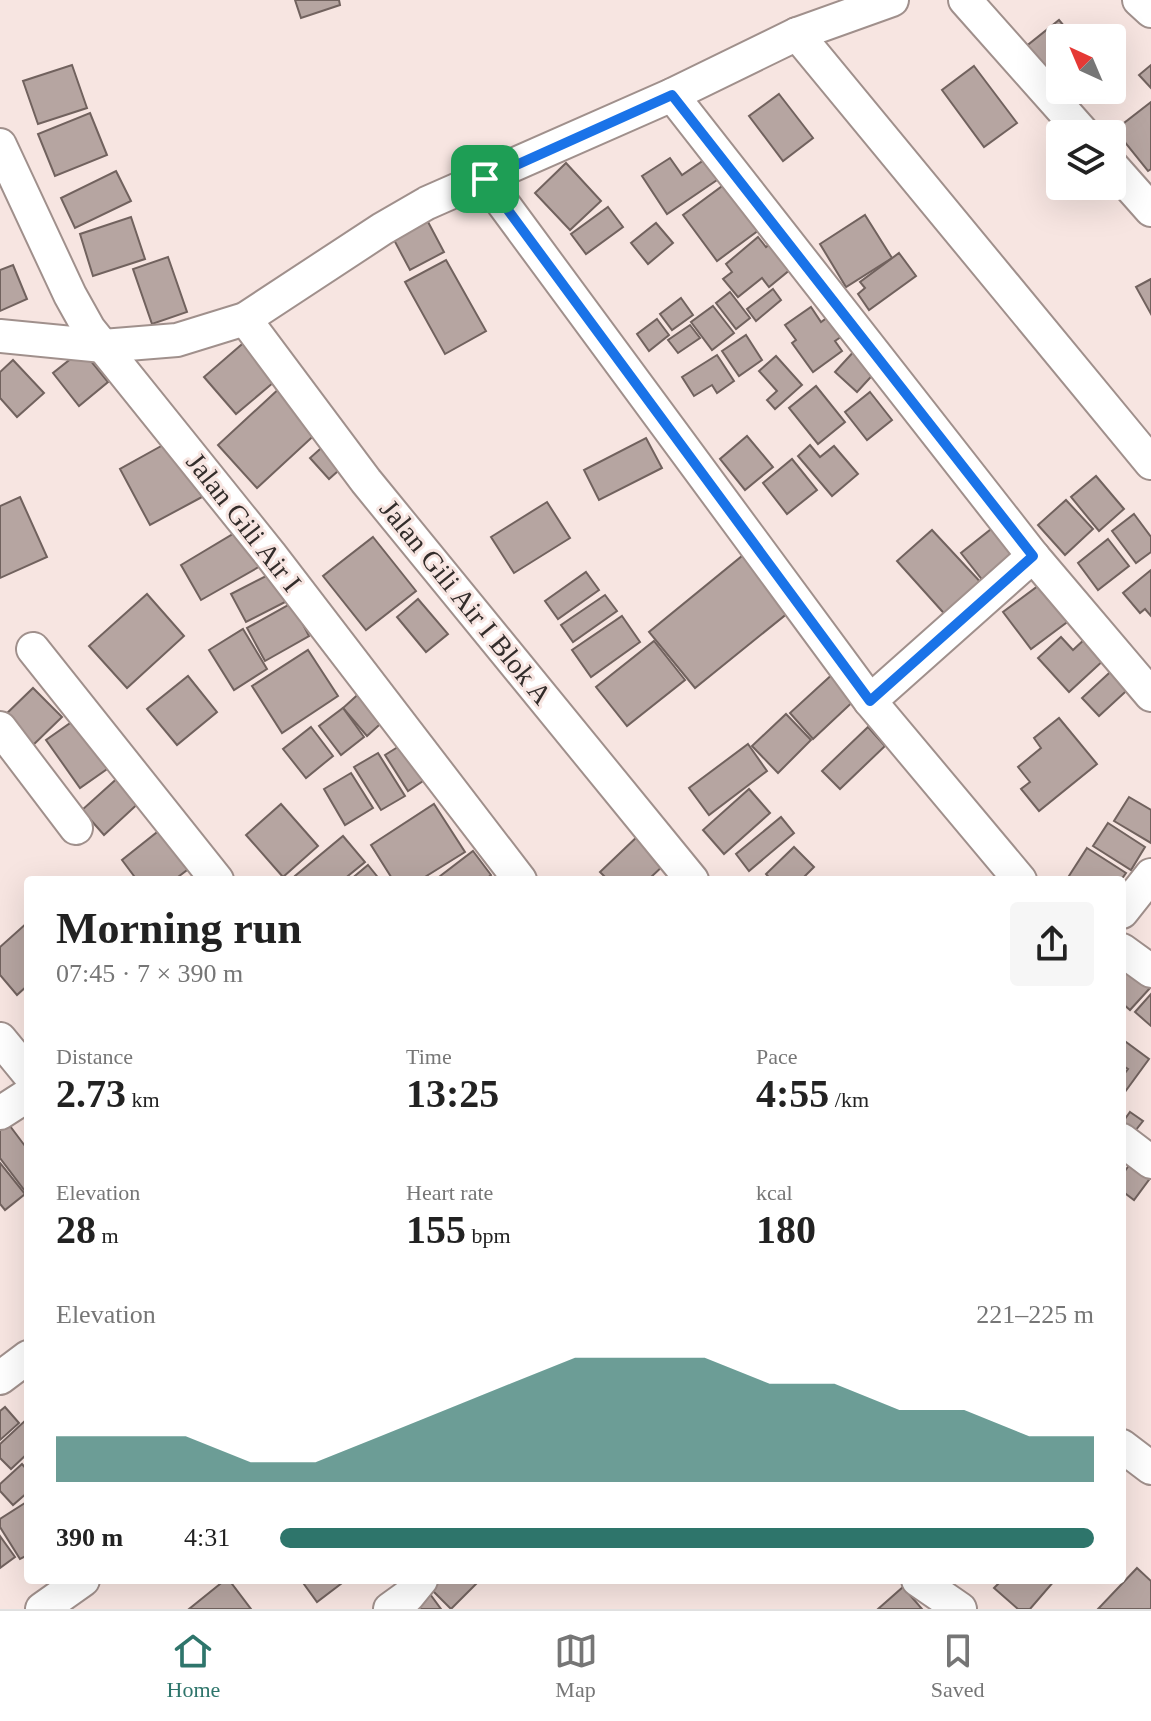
<!DOCTYPE html>
<meta charset="utf-8">
<style>
:root{--surface:#fff;--page:#f6f6f6;--text:#222;--muted:#767676;--line:#e0e0e0;--accent:#2e756b}
body{margin:0;font-family:"Times New Roman",serif;background:var(--page);color:var(--text);height:100vh;display:flex;flex-direction:column;font-size:30px;white-space:nowrap}
*{box-sizing:border-box;margin:0}
p{font-size:26px;color:var(--muted)}
.icon{flex:none;width:44px;height:44px;fill:none;stroke:currentColor;stroke-width:2;stroke-linecap:round;stroke-linejoin:round}
.map{position:relative;flex:1;overflow:hidden}
.drawer{position:absolute;left:24px;top:876px;width:1102px;height:708px;display:flex;flex-direction:column;background:var(--surface);border-radius:8px;box-shadow:0 8px 32px #0002}
.drawer>*{flex:none}
.needle{width:52px;rotate:316deg}
.tools{position:absolute;left:1046px;top:24px;display:grid;gap:16px}
.tools a{display:grid;place-items:center;width:80px;height:80px;border-radius:8px;background:var(--surface);box-shadow:0 8px 32px #0002;font-size:40px}
.pin{position:absolute;display:grid;place-items:center;width:68px;height:68px;color:#fff;margin:-34px;border-radius:16px;box-shadow:0 4px 12px #0006}
.round{display:grid;place-items:center;flex:none;width:84px;height:84px;border-radius:8px;background:var(--page)}
.overview{display:flex;align-items:center;justify-content:space-between;height:136px;padding:0 32px}
h1{font-size:44px;font-weight:600;line-height:60px}
.metrics{display:grid;grid-template-columns:repeat(3,1fr);gap:12px;height:136px;padding:8px 32px}
.metrics div{display:grid;align-content:center}
.metrics b{font-size:40px;font-weight:600}
.metrics small{font-size:22px;font-weight:400}
.metrics p{font-size:22px}
.chart{height:224px;padding:16px 32px}
.chart p{display:flex;justify-content:space-between}
.chart svg{width:100%;height:144px;margin-top:8px;fill:var(--accent);opacity:.7}
ul{padding:0 32px;list-style:none;font-size:26px}
li{display:grid;grid-template-columns:128px 96px 1fr;align-items:center;height:60px}
li i{height:20px;border-radius:10px;background:var(--accent)}
.tabs{display:flex;justify-content:space-around;align-items:center;height:112px;border-top:2px solid var(--line);background:var(--surface);font-size:22px;color:var(--muted)}
.tabs a{display:grid;justify-items:center;gap:4px}
.tabs .active{color:var(--accent)}
.map>svg:first-child{display:block}
.building{fill:#b6a5a1;stroke:#71625e;stroke-width:2}
.lines{fill:none;stroke-linecap:round;stroke-linejoin:round}
.minor-casing{stroke:#a0908c;stroke-width:36}
.minor{stroke:#fff;stroke-width:32}
.route-casing{stroke:#fff;stroke-width:16}
.route{stroke:#1a73e8;stroke-width:10}
.labels{text-anchor:middle;dominant-baseline:central;stroke-width:6;stroke-linejoin:round;paint-order:stroke}
.street-label{font-size:28px;fill:#332d2b;stroke:#f7e5e1}
</style>
<div class="map">
<svg width="1151" height="1609" viewBox="0 0 1151 1609">
<rect width="100%" height="100%" fill="#f7e5e1"/>
<g class="building">
<polygon points="295,0 339,0 340,5 301,18"/>
<polygon points="1059,20 1074,38 1060,38 1060,69 1049,78 1024,48"/>
<polygon points="72,65 87,108 38,124 23,81"/>
<polygon points="1151,65 1151,88 1139,75"/>
<polygon points="974,66 1017,123 984,147 942,90"/>
<polygon points="779,94 813,138 783,161 749,116"/>
<polygon points="1151,102 1151,169 1148,171 1115,130"/>
<polygon points="90,113 107,155 55,176 38,134"/>
<polygon points="670,158 682,175 707,158 720,178 667,214 642,176"/>
<polygon points="566,163 601,201 570,230 535,193"/>
<polygon points="116,171 131,201 75,228 61,198"/>
<polygon points="725,184 759,230 717,261 683,215"/>
<polygon points="608,207 623,227 586,254 571,234"/>
<polygon points="865,215 892,258 846,287 820,244"/>
<polygon points="131,217 145,259 93,276 80,234"/>
<polygon points="427,220 444,252 410,270 393,238"/>
<polygon points="656,223 673,243 648,264 631,243"/>
<polygon points="758,237 766,247 776,239 797,264 769,287 762,278 738,297 723,279 732,272 726,264"/>
<polygon points="899,253 916,276 869,310 858,294 865,288 860,282"/>
<polygon points="168,257 187,312 152,324 133,269"/>
<polygon points="446,260 486,331 445,354 405,282"/>
<polygon points="13,265 27,299 0,311 0,270"/>
<polygon points="1151,279 1151,314 1136,287"/>
<polygon points="773,289 781,300 756,321 747,309"/>
<polygon points="730,292 750,318 736,329 716,303"/>
<polygon points="681,298 693,315 672,330 660,314"/>
<polygon points="713,306 734,333 712,350 691,322"/>
<polygon points="811,307 821,322 838,310 851,330 835,341 842,351 813,372 792,343 796,340 785,325"/>
<polygon points="657,319 669,335 649,351 637,334"/>
<polygon points="690,325 700,338 678,353 668,340"/>
<polygon points="746,335 762,360 739,376 722,351"/>
<polygon points="248,339 280,377 236,414 204,377"/>
<polygon points="857,348 879,368 857,392 835,372"/>
<polygon points="82,350 108,382 79,406 53,373"/>
<polygon points="717,355 734,381 717,393 712,385 694,396 682,377"/>
<polygon points="776,356 802,385 775,409 767,400 777,391 759,371"/>
<polygon points="13,360 44,393 17,417 0,398 0,372"/>
<polygon points="282,386 321,429 257,488 218,445"/>
<polygon points="816,386 845,422 818,444 789,408"/>
<polygon points="870,392 892,420 867,440 845,412"/>
<polygon points="747,436 773,467 745,490 720,459"/>
<polygon points="646,438 662,468 599,500 584,470"/>
<polygon points="172,440 202,497 150,525 120,469"/>
<polygon points="328,442 347,463 329,479 310,458"/>
<polygon points="810,445 820,457 834,446 858,474 832,496 798,456"/>
<polygon points="792,459 817,490 787,514 763,483"/>
<polygon points="1096,476 1124,509 1099,531 1071,497"/>
<polygon points="20,497 47,557 0,578 0,506"/>
<polygon points="1066,500 1093,529 1065,555 1038,525"/>
<polygon points="547,502 570,538 514,573 491,537"/>
<polygon points="1134,514 1151,537 1151,552 1136,563 1112,531"/>
<polygon points="1000,522 1022,551 984,582 961,553"/>
<polygon points="243,528 264,564 201,600 181,565"/>
<polygon points="932,530 985,587 950,620 897,561"/>
<polygon points="373,537 416,591 366,630 323,576"/>
<polygon points="1108,539 1129,566 1098,590 1078,563"/>
<polygon points="753,547 799,604 695,688 649,632"/>
<polygon points="1151,570 1151,616 1145,609 1140,613 1123,593"/>
<polygon points="274,572 289,600 246,622 231,594"/>
<polygon points="586,572 599,590 558,619 545,601"/>
<polygon points="1046,580 1074,617 1031,649 1003,612"/>
<polygon points="147,594 184,636 127,688 89,646"/>
<polygon points="605,595 617,611 573,642 561,625"/>
<polygon points="418,599 448,634 426,652 397,617"/>
<polygon points="292,603 309,636 265,661 247,628"/>
<polygon points="622,616 640,642 591,677 572,650"/>
<polygon points="243,629 267,669 234,690 209,650"/>
<polygon points="1061,637 1073,650 1086,638 1106,658 1069,692 1038,658"/>
<polygon points="654,641 685,680 627,726 596,687"/>
<polygon points="308,650 338,696 282,733 252,686"/>
<polygon points="1119,664 1136,682 1099,716 1082,698"/>
<polygon points="836,671 859,696 813,739 790,713"/>
<polygon points="188,676 217,712 177,745 147,709"/>
<polygon points="33,688 62,717 29,749 1,719"/>
<polygon points="364,689 388,717 367,736 343,708"/>
<polygon points="343,708 364,737 341,755 319,726"/>
<polygon points="786,714 811,740 778,773 752,746"/>
<polygon points="1059,718 1097,764 1039,811 1021,789 1030,782 1018,767 1041,748 1034,738"/>
<polygon points="76,719 110,767 80,788 46,740"/>
<polygon points="311,727 333,756 306,778 283,749"/>
<polygon points="868,727 885,746 840,789 822,771"/>
<polygon points="409,740 432,775 408,791 385,755"/>
<polygon points="748,744 767,771 709,815 689,788"/>
<polygon points="378,753 405,796 381,810 354,767"/>
<polygon points="351,773 373,808 345,825 324,789"/>
<polygon points="121,775 143,799 104,835 82,810"/>
<polygon points="749,789 770,813 724,854 703,830"/>
<polygon points="1129,797 1151,810 1151,843 1114,821"/>
<polygon points="281,804 318,846 283,877 246,835"/>
<polygon points="434,804 465,852 420,880 393,880 371,845"/>
<polygon points="781,817 794,833 749,871 736,854"/>
<polygon points="1108,823 1145,847 1131,870 1093,846"/>
<polygon points="161,829 191,867 174,880 137,880 122,860"/>
<polygon points="640,834 667,862 648,880 608,880 600,872"/>
<polygon points="343,836 365,862 343,880 298,880 295,876"/>
<polygon points="794,847 814,867 801,880 771,880 766,874"/>
<polygon points="1087,848 1126,873 1121,880 1067,879"/>
<polygon points="473,851 491,875 485,880 435,880"/>
<polygon points="368,865 380,880 350,880"/>
<polygon points="28,922 28,985 17,995 0,975 0,947"/>
<polygon points="1132,967 1151,984 1151,987 1130,1010 1122,1003 1122,978"/>
<polygon points="1151,994 1151,1026 1135,1012"/>
<polygon points="1122,1039 1149,1059 1122,1096 1122,1077 1128,1069 1122,1065"/>
<polygon points="1130,1112 1143,1121 1131,1136 1122,1129 1122,1123"/>
<polygon points="7,1122 28,1150 28,1195 0,1158 0,1127"/>
<polygon points="1133,1160 1151,1177 1134,1200 1122,1191 1122,1175"/>
<polygon points="0,1163 25,1194 5,1210 0,1204"/>
<polygon points="5,1407 19,1423 0,1440 0,1411"/>
<polygon points="28,1418 28,1453 11,1469 0,1458 0,1444"/>
<polygon points="22,1464 28,1471 28,1492 13,1505 0,1491 0,1484"/>
<polygon points="28,1501 28,1555 20,1559 0,1527 0,1519"/>
<polygon points="0,1536 15,1557 0,1568"/>
<polygon points="1137,1568 1151,1581 1151,1609 1098,1609"/>
<polygon points="225,1580 229,1580 251,1609 189,1609"/>
<polygon points="301,1580 346,1580 317,1602"/>
<polygon points="435,1580 480,1580 451,1609 428,1586"/>
<polygon points="1002,1580 1055,1580 1030,1609 1018,1609 994,1588"/>
<polygon points="903,1587 922,1609 878,1609"/>
<polygon points="430,1594 441,1609 411,1609"/>
</g>
<g class="lines">
<defs>
<g id="minor">
<polyline points="965,0 1084,134"/>
<polyline points="1139,0 1151,11"/>
<polyline points="797,34 1151,463"/>
<polyline points="672,95 1033,556 1151,695"/>
<polyline points="0,145 70,295 89,329 270,554 520,880"/>
<polyline points="1112,166 1151,210"/>
<polyline points="485,179 870,701 1020,880"/>
<polyline points="245,319 366,481 692,880"/>
<polyline points="0,336 103,346 177,340 245,319 382,229 427,203 672,95 797,34 892,0"/>
<polyline points="33,649 217,880"/>
<polyline points="870,701 1033,556"/>
<polyline points="0,728 76,828"/>
<polyline points="1122,912 1151,875"/>
<polyline points="1122,950 1151,971"/>
<polyline points="0,1039 28,1073"/>
<polyline points="0,1113 28,1095"/>
<polyline points="1122,1140 1151,1162"/>
<polyline points="0,1378 28,1357"/>
<polyline points="1122,1446 1151,1468"/>
<polyline points="918,1580 960,1609"/>
<polyline points="42,1609 83,1580"/>
<polyline points="390,1609 408,1596 421,1580"/>
</g>
</defs>
<use href="#minor" class="minor-casing"/>
<use href="#minor" class="minor"/>
</g>
<g class="lines">
<defs>
<polygon id="route" points="672,95 1033,556 870,701 485,179"/>
</defs>
<use href="#route" class="route-casing"/>
<use href="#route" class="route"/>
</g>
<g class="labels">
<g class="street-label">
<text transform="translate(244 522) rotate(52)">Jalan Gili Air I</text>
<text transform="translate(466 602) rotate(51)">Jalan Gili Air I Blok A</text>
</g>
</g>
</svg>
<div class="tools">
<a><svg class="needle" viewBox="-14 -14 28 28"><path d="M0-13l5 13h-10z" fill="#e53935"/><path d="M0 13l5-13h-10z" fill="#767676"/></svg></a>
<a><svg class="icon" aria-label="layers" viewBox="0 0 24 24"><path d="M12 4l9 5-9 5-9-5zM3 14l9 5 9-5"/></svg></a>
</div>
<div class="pin" style="left:485px;top:179px;background:#1e9e55"><svg class="icon" aria-label="arrive" viewBox="0 0 24 24"><path d="M6 21V4h12l-3 4 3 4H6"/></svg></div>
<section class="drawer">
<div class="overview"><div><h1>Morning run</h1><p>07:45 · 7 × 390 m</p></div><a class="round"><svg class="icon" aria-label="share" viewBox="0 0 24 24"><path d="M12 15V3M7 8l5-5 5 5M5 13v7h14v-7"/></svg></a></div>
<div class="metrics">
<div><p>Distance</p><b>2.73<small> km</small></b></div>
<div><p>Time</p><b>13:25</b></div>
<div><p>Pace</p><b>4:55<small> /km</small></b></div>
</div>
<div class="metrics">
<div><p>Elevation</p><b>28<small> m</small></b></div>
<div><p>Heart rate</p><b>155<small> bpm</small></b></div>
<div><p>kcal</p><b>180</b></div>
</div>
<div class="chart"><p><span>Elevation</span>221–225 m</p>
<svg viewBox="0 0 160 44" preserveAspectRatio="none"><path d="M0 44V30L10 30L20 30L30 38L40 38L50 30L60 22L70 14L80 6L90 6L100 6L110 14L120 14L130 22L140 22L150 30L160 30V44z"/></svg>
</div>
<ul>
<li><b>390 m</b>4:31<i style="width:100%"></i></li>
</ul>
</section>
</div>
<nav class="tabs">
<a class="active"><svg class="icon" aria-label="home" viewBox="0 0 24 24"><path d="M3 11l9-7 9 7M6 9v11h12V9"/></svg>Home</a>
<a><svg class="icon" aria-label="map" viewBox="0 0 24 24"><path d="M3 6l6-2 6 2 6-2v14l-6 2-6-2-6 2zM9 4v14M15 6v14"/></svg>Map</a>
<a><svg class="icon" aria-label="saved" viewBox="0 0 24 24"><path d="M7 4h10v16l-5-4-5 4z"/></svg>Saved</a>
</nav>
